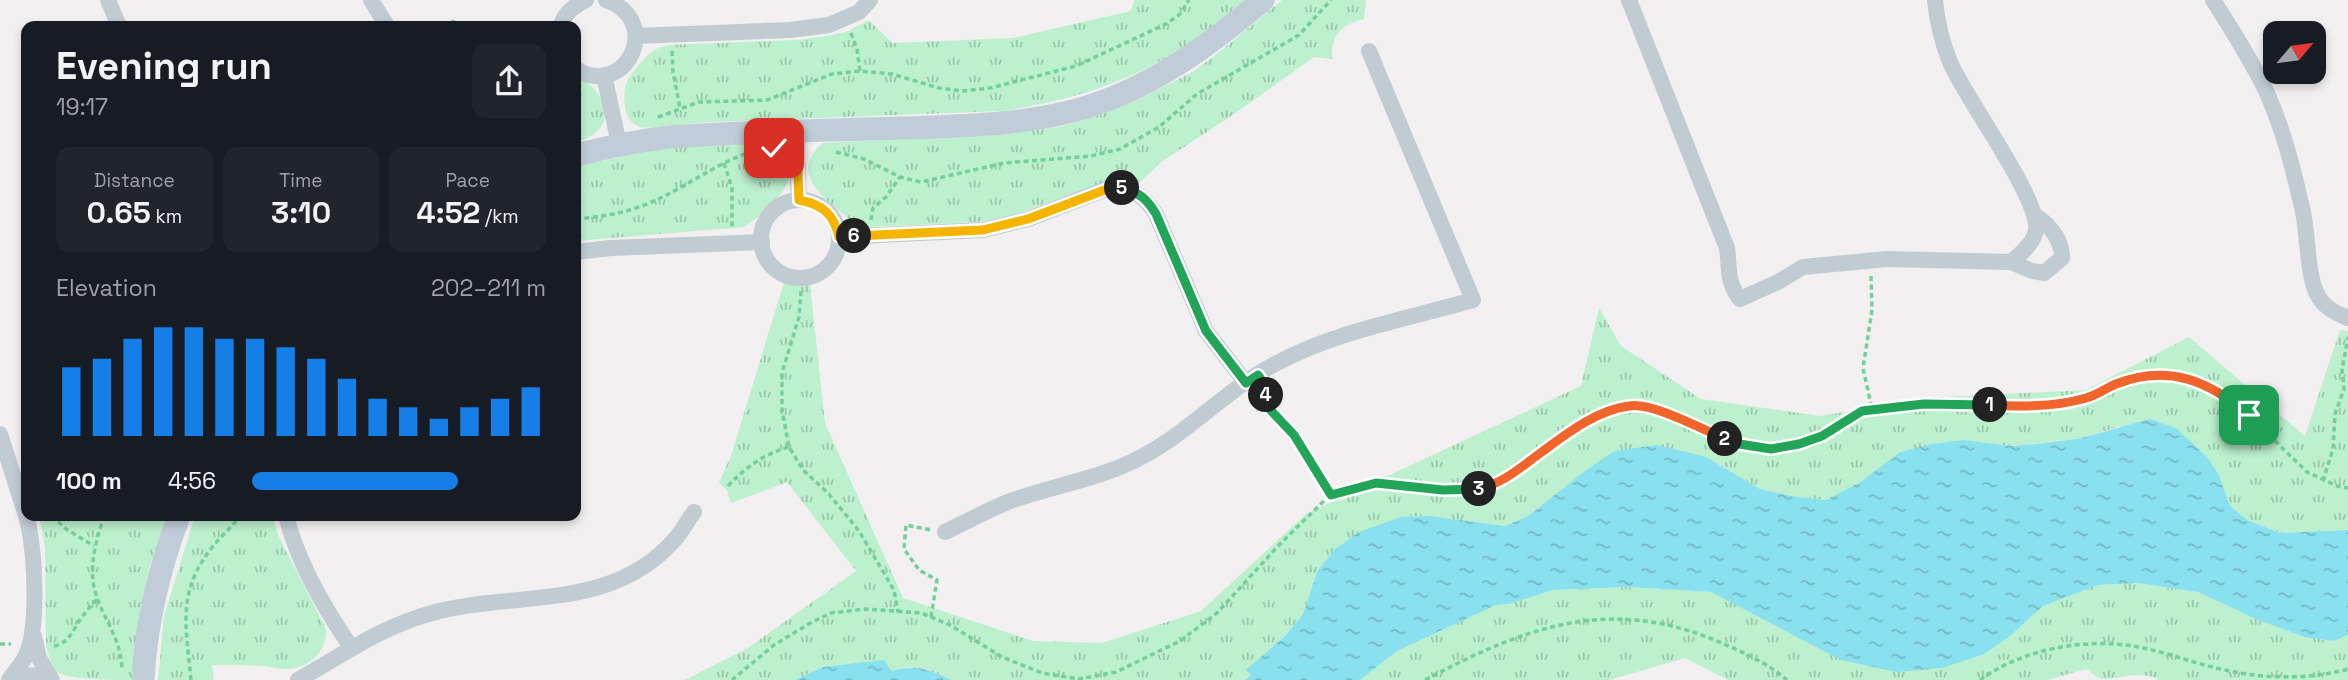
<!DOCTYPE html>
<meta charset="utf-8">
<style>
:root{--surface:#171b24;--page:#20242c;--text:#f1f3f6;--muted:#9ea1a6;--accent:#157ee7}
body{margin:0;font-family:"Space Grotesk",sans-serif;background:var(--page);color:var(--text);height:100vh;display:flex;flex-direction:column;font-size:26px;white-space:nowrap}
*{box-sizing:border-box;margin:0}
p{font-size:23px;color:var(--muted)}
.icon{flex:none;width:38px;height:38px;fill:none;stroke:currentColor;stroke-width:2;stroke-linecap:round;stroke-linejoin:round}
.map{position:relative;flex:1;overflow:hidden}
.drawer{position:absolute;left:21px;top:21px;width:560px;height:500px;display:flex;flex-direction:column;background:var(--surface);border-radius:14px;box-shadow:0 4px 10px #0003}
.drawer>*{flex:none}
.needle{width:46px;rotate:61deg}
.buttons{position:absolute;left:2263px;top:21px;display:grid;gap:14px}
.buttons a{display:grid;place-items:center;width:63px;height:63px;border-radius:14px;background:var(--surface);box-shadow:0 4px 10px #0003;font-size:35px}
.pin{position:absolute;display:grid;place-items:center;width:60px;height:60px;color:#fff;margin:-30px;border-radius:14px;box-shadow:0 4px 10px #0006}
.km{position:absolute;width:35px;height:35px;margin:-18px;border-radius:50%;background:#222;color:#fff;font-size:19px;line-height:35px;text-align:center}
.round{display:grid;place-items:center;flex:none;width:74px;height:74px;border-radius:14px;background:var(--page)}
.summary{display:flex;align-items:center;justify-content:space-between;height:119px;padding:0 35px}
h1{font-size:38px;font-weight:600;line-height:52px}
.stats{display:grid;grid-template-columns:repeat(3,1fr);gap:10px;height:119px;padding:7px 35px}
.stats div{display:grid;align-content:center;border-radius:14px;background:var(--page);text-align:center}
.stats b{font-size:30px;font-weight:600}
.stats small{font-size:19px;font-weight:400}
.stats p{font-size:19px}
.chart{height:196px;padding:14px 35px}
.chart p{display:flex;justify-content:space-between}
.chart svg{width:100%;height:126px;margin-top:7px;stroke:var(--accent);stroke-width:6}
ul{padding:0 35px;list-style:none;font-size:23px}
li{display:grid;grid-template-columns:112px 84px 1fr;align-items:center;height:52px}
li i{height:18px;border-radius:9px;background:var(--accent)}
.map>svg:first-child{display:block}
.grass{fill:url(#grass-tufts)}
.water{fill:url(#water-ripples)}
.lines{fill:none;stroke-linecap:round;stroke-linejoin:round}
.path{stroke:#74cf9d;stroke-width:3.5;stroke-dasharray:5 3.5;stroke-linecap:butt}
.street{stroke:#c0cbd2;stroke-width:16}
.secondary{stroke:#c0ccd7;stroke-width:23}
.split-1-casing{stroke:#fff;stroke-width:14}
.split-2-casing{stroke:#fff;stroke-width:14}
.split-3-casing{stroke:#fff;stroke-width:14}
.split-4-casing{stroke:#fff;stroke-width:14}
.split-5-casing{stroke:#fff;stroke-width:14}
.split-6-casing{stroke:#fff;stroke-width:14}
.split-7-casing{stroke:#fff;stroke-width:14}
.split-1{stroke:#f0652b;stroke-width:9}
.split-2{stroke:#22a559;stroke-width:9}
.split-3{stroke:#f0652b;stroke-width:9}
.split-4{stroke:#22a559;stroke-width:9}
.split-5{stroke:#22a559;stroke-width:9}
.split-6{stroke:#f5b400;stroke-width:9}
.split-7{stroke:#f5b400;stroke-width:9}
</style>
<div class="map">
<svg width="2348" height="680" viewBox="0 0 2348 680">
<defs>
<pattern id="grass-tufts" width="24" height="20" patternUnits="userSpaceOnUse" patternTransform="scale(1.75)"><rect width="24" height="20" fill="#bdf0ce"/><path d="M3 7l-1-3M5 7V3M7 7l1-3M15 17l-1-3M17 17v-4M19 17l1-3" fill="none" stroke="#9bc5aa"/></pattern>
<pattern id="water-ripples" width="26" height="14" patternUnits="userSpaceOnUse" patternTransform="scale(1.75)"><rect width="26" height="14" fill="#89e0ee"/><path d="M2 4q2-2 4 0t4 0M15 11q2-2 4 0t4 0" fill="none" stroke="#72b8c4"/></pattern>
</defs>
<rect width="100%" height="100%" fill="#f2f0f0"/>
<g class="grass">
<path d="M 1134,0 L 1247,0 C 1173,65 1099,97 1002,111 L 711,122 C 699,122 647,130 640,127 C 631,123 626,117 625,107 C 623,87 625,82 637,67 C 647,56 652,49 667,45 L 797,40 L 827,36 L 846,32 L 869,20 L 892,43 L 1013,38 L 1131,11 Z"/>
<path d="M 1282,0 L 1366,0 L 1364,19 C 1341,24 1331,36 1332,59 L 1314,57 L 1237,112 L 1160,163 L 1134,188 L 1104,183 L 1010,216 L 978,222 L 866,227 C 850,221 841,213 829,202 C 808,184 798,163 823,143 L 1015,133 L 1059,127 L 1103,114 L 1146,96 L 1194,71 L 1222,50 Z"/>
<path d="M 576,76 C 610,92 619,131 576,142 Z"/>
<path d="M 771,142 L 786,153 C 787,160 790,169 789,176 C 788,193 758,218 744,227 L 576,241 L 576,166 L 666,148 Z"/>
<polygon points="784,282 797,285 810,285 825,423 903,598 1033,641 1102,643 1201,611 1306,514 1581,386 1599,308 1621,346 1701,399 1821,416 1924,398 2086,390 2189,337 2305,436 2340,330 2348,331 2348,530 2280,533 2247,520 2230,506 2219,475 2118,427 2082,438 2038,444 2012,446 1964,440 1862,481 1826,500 1797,497 1760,489 1706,457 1585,471 1528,516 1505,526 1430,516 1401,517 1317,572 1303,614 1285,636 1247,670 1251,675 1245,680 952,680 926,669 908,667 891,671 823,667 795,680 685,680 748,648 856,571 787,482 731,503 727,491 719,482 731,456"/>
<path d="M 39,516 L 167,516 L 149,568 L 140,612 L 133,680 C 114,680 69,680 57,672 C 51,665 49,655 46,646 L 45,547 Z"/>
<path d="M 195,516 L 273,516 L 278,535 L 326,629 C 328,651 307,670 284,669 C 277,669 270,666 262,666 C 246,665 229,665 212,665 L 214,680 L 158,680 L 164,616 Z"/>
<path d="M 2138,583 L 2198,592 L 2258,620 L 2304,637 L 2334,641 L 2348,635 L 2348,680 L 2159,680 C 2140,669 2120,680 2101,679 C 2096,677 2091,672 2086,669 L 2047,680 L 1728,680 L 1685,658 L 1609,680 L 1360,680 L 1397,651 L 1496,605 L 1509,604 L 1553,590 L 1628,587 L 1711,592 L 1767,620 L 2009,637 L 2043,606 L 2097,585 Z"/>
</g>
<g class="water">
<polygon points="2150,419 2176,428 2207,457 2219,475 2230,506 2247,520 2280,533 2348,530 2348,635 2334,641 2304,637 2258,620 2198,592 2138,583 2098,585 2043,606 2009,637 1984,654 1942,668 1897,672 1841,660 1711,592 1628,587 1553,590 1509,604 1496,605 1397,651 1360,680 1245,680 1251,675 1246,670 1285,636 1303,614 1317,572 1334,550 1359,532 1401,517 1430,516 1505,526 1528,516 1585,471 1614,451 1657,445 1706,457 1760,489 1797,497 1826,500 1862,481 1900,452 1932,444 1964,440 2012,446 2038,444 2082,438"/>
<path d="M 884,660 L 891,671 C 918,664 927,669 952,680 L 795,680 L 823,667 Z"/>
</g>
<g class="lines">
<g class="path">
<polyline points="453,20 454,26"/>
<polyline points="851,33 857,49 860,71"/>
<polyline points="672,51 673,72 680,108"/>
<polyline points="658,117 699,102 767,100 832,74 860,71 892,74 939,88 962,91 990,88 1076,66 1166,24 1180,14 1189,0"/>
<polyline points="836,152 864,159 900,177 921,182 1004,163 1091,156 1120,149 1159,127 1197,94 1299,35 1331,0"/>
<polyline points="724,163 732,188 732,229"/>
<path d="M 576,219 C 596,217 616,215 636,208 C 674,196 707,168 745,154"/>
<polyline points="871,220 873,208 886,197 900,177"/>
<polyline points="1871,276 1872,310 1863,368 1872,409"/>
<polyline points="801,291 799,317 782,373 782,410 789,447 803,470 828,493 859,531 894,590 898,612"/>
<polyline points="1267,388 1270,392 1261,400 1294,435 1331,494"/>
<polyline points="2323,481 2333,449 2335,414 2344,389 2342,370 2348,337"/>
<path d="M 728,486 C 746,467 764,454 789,447"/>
<polyline points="52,516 66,529 94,546"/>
<path d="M 104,516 C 97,538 88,567 95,591 C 103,620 119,633 122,667"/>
<polyline points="931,617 937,580 919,570 904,549 906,525 931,530"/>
<polyline points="0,644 11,644"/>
<path d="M 54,646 C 70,643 73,629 82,617 C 87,610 93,604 98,598"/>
<path d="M 191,680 C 186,626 176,591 214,545 C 222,535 232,527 240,516"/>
<polyline points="732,680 774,645 812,622 831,613 865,609 921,613 950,625 1002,657 1042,673 1079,679 1116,672 1180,641 1217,613 1280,544 1331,494 1376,483 1443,490 1481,489 1506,479 1551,445 1601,413 1631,405 1657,410 1733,443 1771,449 1799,444 1823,436 1862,411 1924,404 2007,407 2045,405 2087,398 2115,385 2146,375 2169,375 2214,389 2233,400 2307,472 2337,486 2348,488"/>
<path d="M 1425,680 C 1523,628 1608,595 1717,641 C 1741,651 1767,663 1787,680"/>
<path d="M 1980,680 C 2022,649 2087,637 2138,647 C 2166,652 2193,663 2221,669 C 2261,679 2308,680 2348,669"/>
</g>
<g class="street">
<polyline points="108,0 119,26"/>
<polyline points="371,0 387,26"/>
<path d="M 1629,0 L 1727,248 C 1730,269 1726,281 1740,299 L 1778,282 L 1803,267 L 1887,259 L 2011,262 L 2032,271 L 2044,273 L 2062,258 C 2062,239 2051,226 2035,215"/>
<path d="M 1935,0 C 1937,22 1942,42 1950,62 C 1965,98 2039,197 2036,229 C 2035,242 2021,254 2011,262"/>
<path d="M 2213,0 C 2232,30 2252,61 2267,93 C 2284,131 2294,172 2303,212 C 2308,235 2307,277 2318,296 C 2325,308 2336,313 2348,318"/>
<path d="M 561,26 C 564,13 574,6 586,0"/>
<polyline points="636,36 790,30 829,25 859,12 870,0"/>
<path d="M 576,69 C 625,100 665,21 606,0"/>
<polyline points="604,75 619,144"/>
<polyline points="796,132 799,200"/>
<circle cx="800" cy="239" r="39"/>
<path d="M 839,237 L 983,230 L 1028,219 L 1109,188 C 1132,188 1144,195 1156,214 L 1206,331 L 1246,383"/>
<polyline points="576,252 611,248 762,242"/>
<polyline points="0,434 26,516"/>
<path d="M 286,516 C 298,563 324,608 351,647"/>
<path d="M 945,532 C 966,522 986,511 1008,502 C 1044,488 1084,482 1120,467 C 1179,444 1220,393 1275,364 C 1336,331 1407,319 1473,300 L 1369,51"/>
<polyline points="34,636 39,658 52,680"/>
<path d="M 9,680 C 15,671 24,662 27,653 C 39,623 35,547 26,516"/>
<path d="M 11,680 C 24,675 36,673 49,680"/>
<path d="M 298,680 C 345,654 378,628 432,613 C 516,590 612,613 676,538 C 683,530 688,520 694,512"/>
</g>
<g class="secondary">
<path d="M 576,155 C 612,146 648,138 685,136 C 758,131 831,130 903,128 C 965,126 1027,125 1087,107 C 1154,86 1210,45 1263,0"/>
<path d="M 143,680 C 146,623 159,569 179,516"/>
</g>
</g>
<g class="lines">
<defs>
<path id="split-1" d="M 1990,405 C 2021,407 2056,407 2086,398 C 2097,395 2106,388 2116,384 C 2168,364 2208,380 2249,415"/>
<polyline id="split-2" points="1725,439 1733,443 1771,449 1799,444 1822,436 1862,411 1924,404 1990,405"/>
<path id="split-3" d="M 1479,489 C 1503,483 1520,468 1539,454 C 1565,435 1596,410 1629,406 C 1652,402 1702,429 1725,439"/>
<polyline id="split-4" points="1266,395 1261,400 1294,435 1331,495 1376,483 1443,490 1479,489"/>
<path id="split-5" d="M 1122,188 C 1139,192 1147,199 1156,214 L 1206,331 L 1246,383 L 1258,375 L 1270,392 L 1266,395"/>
<polyline id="split-6" points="854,236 983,230 1028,219 1110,188 1122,188"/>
<path id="split-7" d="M 774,148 L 797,147 L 799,200 C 822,204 834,214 839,237 L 854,236"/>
</defs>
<use href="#split-1" class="split-1-casing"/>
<use href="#split-2" class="split-2-casing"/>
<use href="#split-3" class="split-3-casing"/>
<use href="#split-4" class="split-4-casing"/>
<use href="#split-5" class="split-5-casing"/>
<use href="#split-6" class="split-6-casing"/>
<use href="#split-7" class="split-7-casing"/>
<use href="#split-1" class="split-1"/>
<use href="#split-2" class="split-2"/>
<use href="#split-3" class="split-3"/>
<use href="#split-4" class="split-4"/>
<use href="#split-5" class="split-5"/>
<use href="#split-6" class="split-6"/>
<use href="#split-7" class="split-7"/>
</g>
</svg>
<div class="buttons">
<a><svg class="needle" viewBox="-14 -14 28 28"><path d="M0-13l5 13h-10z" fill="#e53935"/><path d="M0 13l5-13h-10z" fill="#9ea1a6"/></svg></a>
</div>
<div class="pin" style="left:2249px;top:415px;background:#1e9e55"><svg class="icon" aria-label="arrive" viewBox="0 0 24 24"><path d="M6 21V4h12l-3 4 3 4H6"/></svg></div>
<div class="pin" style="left:774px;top:148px;background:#d93025"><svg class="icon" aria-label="check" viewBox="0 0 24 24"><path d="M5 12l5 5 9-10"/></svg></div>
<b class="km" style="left:1990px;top:405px">1</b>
<b class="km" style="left:1725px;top:439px">2</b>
<b class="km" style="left:1479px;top:489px">3</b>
<b class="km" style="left:1266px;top:395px">4</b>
<b class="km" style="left:1122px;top:188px">5</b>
<b class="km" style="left:854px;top:236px">6</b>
<section class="drawer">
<div class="summary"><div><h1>Evening run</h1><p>19:17</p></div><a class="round"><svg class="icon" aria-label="share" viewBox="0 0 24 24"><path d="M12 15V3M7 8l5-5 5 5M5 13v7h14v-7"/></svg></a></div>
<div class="stats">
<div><p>Distance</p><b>0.65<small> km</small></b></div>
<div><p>Time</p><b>3:10</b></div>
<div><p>Pace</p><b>4:52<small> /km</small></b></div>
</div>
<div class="chart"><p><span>Elevation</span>202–211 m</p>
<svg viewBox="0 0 160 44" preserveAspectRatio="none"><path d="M5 44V20M15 44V17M25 44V10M35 44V6M45 44V6M55 44V10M65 44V10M75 44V13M85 44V17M95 44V24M105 44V31M115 44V34M125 44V38M135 44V34M145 44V31M155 44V27"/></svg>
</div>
<ul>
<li><b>100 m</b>4:56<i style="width:70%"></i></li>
</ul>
</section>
</div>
